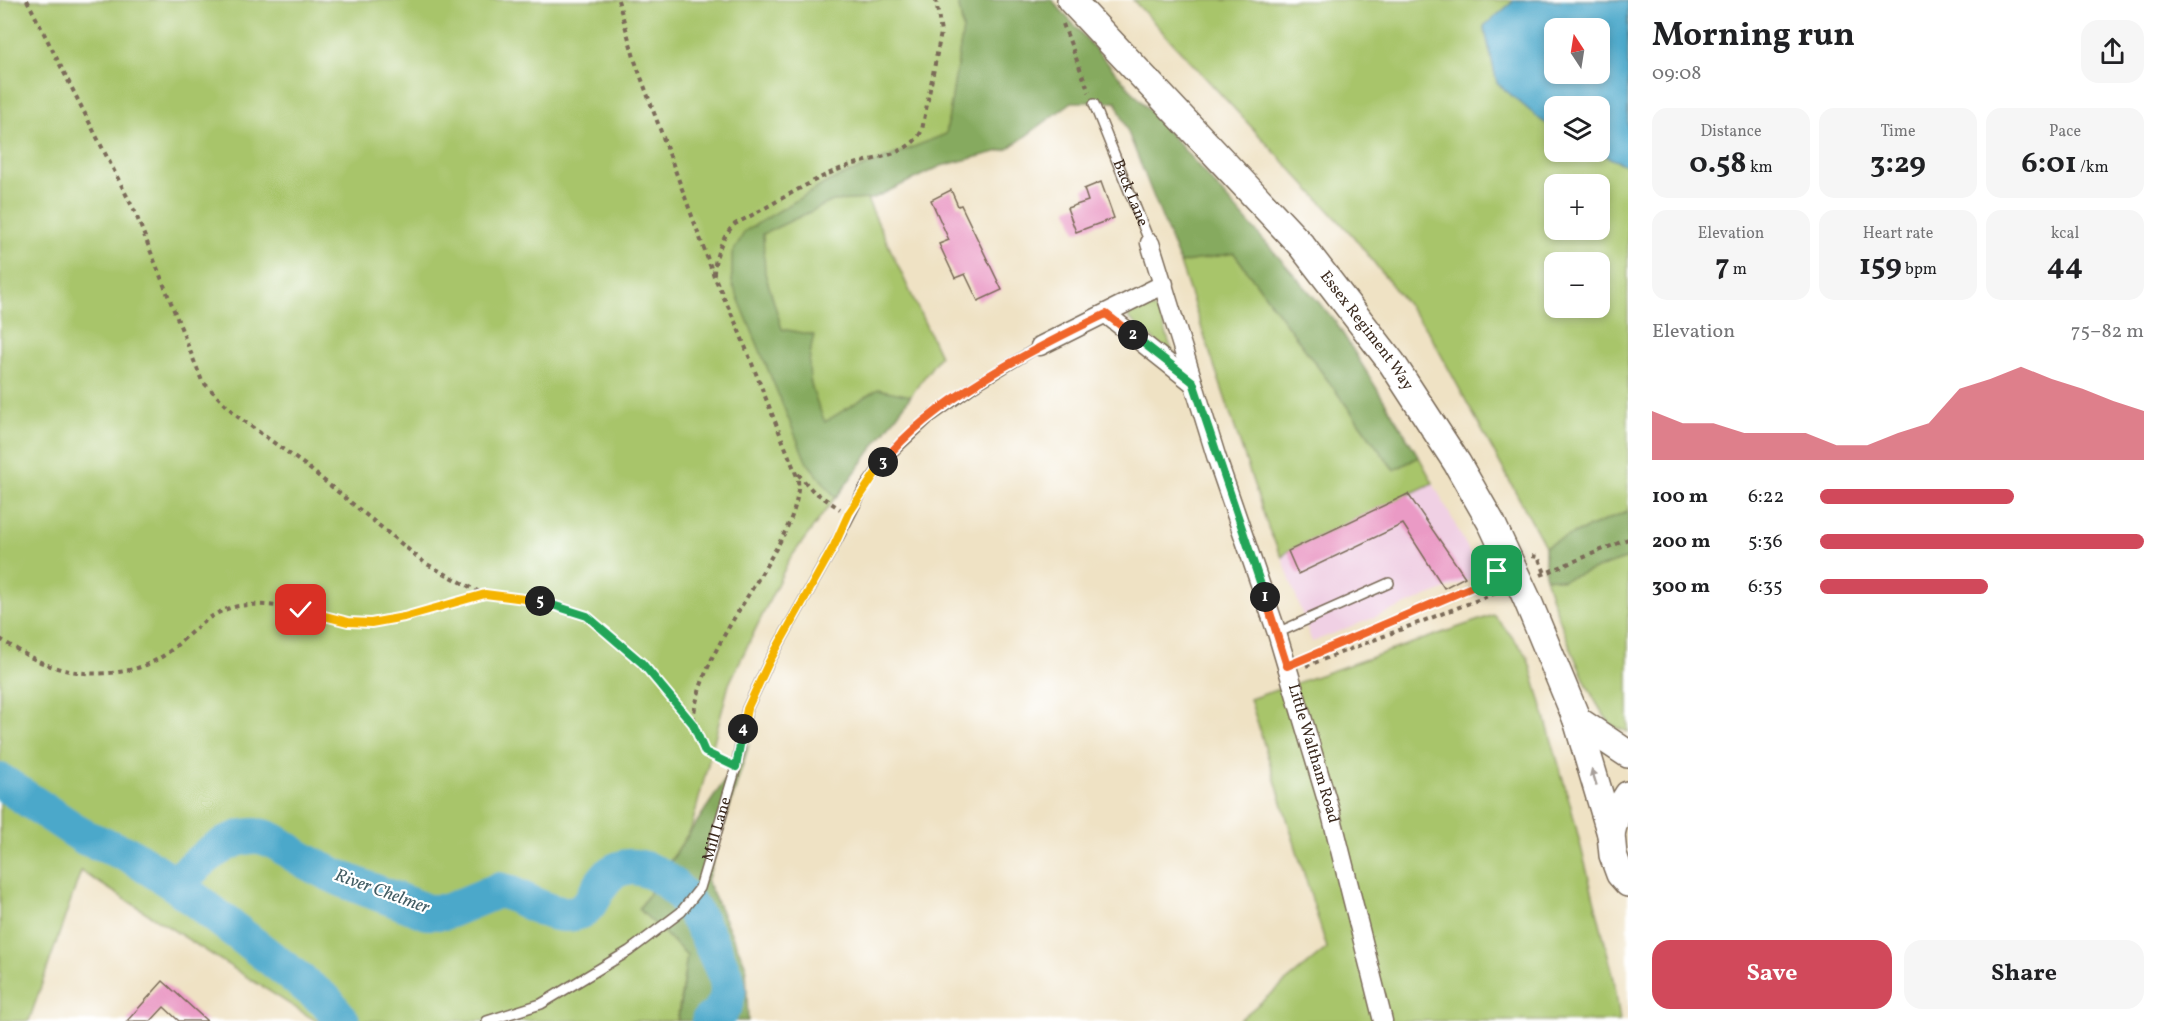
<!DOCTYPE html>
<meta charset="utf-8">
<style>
:root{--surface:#fff;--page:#f6f6f6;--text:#202124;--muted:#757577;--accent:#d1495b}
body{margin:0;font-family:Vollkorn,serif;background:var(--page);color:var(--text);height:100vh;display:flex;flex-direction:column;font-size:22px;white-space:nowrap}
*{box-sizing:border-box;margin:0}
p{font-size:20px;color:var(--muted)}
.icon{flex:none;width:33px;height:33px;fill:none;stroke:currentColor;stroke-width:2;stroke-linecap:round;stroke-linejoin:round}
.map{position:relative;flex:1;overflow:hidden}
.sheet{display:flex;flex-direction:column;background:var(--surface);width:540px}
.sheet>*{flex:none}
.needle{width:39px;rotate:348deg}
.fabs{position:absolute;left:1544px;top:18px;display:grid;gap:12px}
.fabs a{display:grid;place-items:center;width:66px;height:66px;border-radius:12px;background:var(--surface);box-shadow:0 3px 9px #0003;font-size:30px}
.pin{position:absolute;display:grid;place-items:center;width:51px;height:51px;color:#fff;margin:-26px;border-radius:12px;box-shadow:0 3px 9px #0006}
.km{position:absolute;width:30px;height:30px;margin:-15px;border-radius:50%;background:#222;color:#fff;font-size:16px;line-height:30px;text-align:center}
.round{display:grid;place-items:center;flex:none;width:63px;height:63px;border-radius:18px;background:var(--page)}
.overview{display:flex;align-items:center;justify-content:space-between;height:102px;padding:0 24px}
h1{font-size:33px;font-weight:700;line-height:45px}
.stats{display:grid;grid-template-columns:repeat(3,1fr);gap:9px;height:102px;padding:6px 24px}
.stats div{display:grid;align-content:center;border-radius:15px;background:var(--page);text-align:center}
.stats b{font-size:30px;font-weight:700}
.stats small{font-size:16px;font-weight:400}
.stats p{font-size:16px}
.chart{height:168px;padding:12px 24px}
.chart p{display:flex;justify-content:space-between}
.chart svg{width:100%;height:108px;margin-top:6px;fill:var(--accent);opacity:.7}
.button{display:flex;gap:12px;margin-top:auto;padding:12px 24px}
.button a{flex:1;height:69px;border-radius:18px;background:var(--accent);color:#fff;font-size:24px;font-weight:700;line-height:69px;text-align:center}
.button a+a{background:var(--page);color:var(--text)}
ul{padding:0 24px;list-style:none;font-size:20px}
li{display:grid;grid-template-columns:96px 72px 1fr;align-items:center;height:45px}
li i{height:15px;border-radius:8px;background:var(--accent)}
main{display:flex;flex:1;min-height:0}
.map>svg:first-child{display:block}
.built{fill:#f0d0e4}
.green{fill:#a8c56b;stroke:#727844;stroke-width:1.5;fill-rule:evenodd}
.forest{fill:#86aa5f;stroke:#606a3e;stroke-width:1.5}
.water{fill:#4ca8ca;stroke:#446974;stroke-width:1.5;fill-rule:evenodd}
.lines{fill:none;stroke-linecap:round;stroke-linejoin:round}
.river{stroke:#4ca8ca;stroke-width:36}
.building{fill:#ea9ac5}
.service-casing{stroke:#7a6a58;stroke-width:12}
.minor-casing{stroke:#7a6a58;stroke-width:21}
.primary-casing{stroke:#7a6a58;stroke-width:30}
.path{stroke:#7a6a58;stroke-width:4;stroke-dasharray:4.5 4.5;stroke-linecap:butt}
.service{stroke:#fff;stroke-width:9}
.minor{stroke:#fff;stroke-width:18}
.primary{stroke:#fff;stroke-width:27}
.oneway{fill:#a79f9a}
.split-1-casing{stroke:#fff;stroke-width:12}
.split-2-casing{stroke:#fff;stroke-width:12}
.split-3-casing{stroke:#fff;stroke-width:12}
.split-4-casing{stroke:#fff;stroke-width:12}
.split-5-casing{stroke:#fff;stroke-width:12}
.split-6-casing{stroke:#fff;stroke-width:12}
.split-1{stroke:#f0652b;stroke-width:8}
.split-2{stroke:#22a559;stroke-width:8}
.split-3{stroke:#f0652b;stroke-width:8}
.split-4{stroke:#f5b400;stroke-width:8}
.split-5{stroke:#22a559;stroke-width:8}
.split-6{stroke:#f5b400;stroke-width:8}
.labels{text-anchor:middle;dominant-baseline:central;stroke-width:4.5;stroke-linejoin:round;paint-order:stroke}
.street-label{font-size:16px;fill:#3b2a1e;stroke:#fff}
.water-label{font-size:18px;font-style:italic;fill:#425c63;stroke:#fff}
</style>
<main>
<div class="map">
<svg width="1628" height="1021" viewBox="0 0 1628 1021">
<rect width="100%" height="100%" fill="#fff"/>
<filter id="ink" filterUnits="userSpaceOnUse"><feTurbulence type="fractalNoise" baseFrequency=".0167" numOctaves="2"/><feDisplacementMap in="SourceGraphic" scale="12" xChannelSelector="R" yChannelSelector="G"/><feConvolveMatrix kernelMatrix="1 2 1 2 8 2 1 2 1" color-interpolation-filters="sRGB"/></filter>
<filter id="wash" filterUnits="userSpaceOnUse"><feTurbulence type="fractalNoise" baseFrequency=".008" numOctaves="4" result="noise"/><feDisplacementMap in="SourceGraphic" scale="24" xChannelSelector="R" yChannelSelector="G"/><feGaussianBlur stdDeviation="1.35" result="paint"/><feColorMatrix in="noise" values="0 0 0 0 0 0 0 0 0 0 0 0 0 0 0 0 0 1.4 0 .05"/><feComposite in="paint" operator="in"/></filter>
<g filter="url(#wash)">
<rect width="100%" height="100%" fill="#efe2c4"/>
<polygon class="built" points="1433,483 1482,575 1312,642 1282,557 1288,551"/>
<g class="green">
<polygon points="0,0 958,0 963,29 941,166 867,199 940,356 789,560 729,684 691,829 639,909 687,955 677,1021 316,1021 81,871 29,1021 0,1021"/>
<path d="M 1133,0 L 1628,0 L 1628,511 L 1545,546 L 1428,331 L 1353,236 ZM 1554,28 L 1599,28 L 1599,74 L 1554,74 ZM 1554,106 L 1599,106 L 1599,152 L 1554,152 ZM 1554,184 L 1599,184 L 1599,230 L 1554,230 ZM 1554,262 L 1599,262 L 1599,308 L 1554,308 Z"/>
<polygon points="1234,253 1394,470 1419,457 1433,483 1288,551 1282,557 1269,530 1180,263"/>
<polygon points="1148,306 1159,311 1174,357 1129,318 1128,314"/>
<path d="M 1628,558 L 1628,732 C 1624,730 1619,729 1615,727 C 1592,712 1554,607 1545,577 L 1562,580 Z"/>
<polygon points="1494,615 1527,655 1571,807 1614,979 1620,1021 1238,1021 1327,948 1250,699"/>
</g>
<g class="forest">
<path d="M 958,0 L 1052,0 L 1335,321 L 1419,457 L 1394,470 L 1234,253 L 1180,263 L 1116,102 L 1072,102 L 1008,149 L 941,166 L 872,199 L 833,201 L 763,234 L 765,273 L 782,329 L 814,335 C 804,373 810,387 825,422 L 878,389 L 911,396 L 836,498 L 806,461 L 732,283 L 732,254 L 745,231 L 829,181 L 946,134 L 963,29 Z"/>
<polygon points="1628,511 1628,558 1563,580 1545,577 1545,546"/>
<polygon points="749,744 707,881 746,966 748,1021 678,1021 687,955 639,909"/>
</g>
<path class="water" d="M 1515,0 L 1628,0 L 1628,166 L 1596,152 L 1599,152 L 1599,106 L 1554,106 L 1554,128 L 1542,121 L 1497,83 L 1484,26 ZM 1554,28 L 1599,28 L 1599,74 L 1554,74 Z"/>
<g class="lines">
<g class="river">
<polyline points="0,781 86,838 130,855 175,884 326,1001 342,1021"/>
<path d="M 175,884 C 196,865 225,835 256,836 C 271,836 284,848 297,856 C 337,881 384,894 427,912 L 446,912 L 499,890 C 520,895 542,913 564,914 C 593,915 591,894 606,878 C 612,870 625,866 634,867 C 682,872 706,932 723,970 C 733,990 728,1009 709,1021"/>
</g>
</g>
<g id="blocks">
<g class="building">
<polygon points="1101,182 1114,218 1076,232 1067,208 1088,201 1084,189"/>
<polygon points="951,190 958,206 961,205 1002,290 978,301 965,274 955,278 939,244 949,240 931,200"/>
<polygon points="1408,494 1465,577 1444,588 1403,524 1298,574 1288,551"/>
<polygon points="163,981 207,1021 179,1021 164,1007 151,1021 127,1021"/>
</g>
</g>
</g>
<g filter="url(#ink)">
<use href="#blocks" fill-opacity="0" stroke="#7a6a58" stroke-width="1.5"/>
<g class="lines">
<defs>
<g id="service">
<path id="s1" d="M 1094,104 L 1150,243"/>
<polyline points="1277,633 1389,583"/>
<path id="s2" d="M 487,1021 L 541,1004 L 629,951 L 681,912 L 700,888 L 736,767 L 747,709 L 769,662 L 834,546 L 864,488 L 888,456 L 928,419 L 973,387 L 1040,346"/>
</g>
<g id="minor">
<path id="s3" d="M 1150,243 L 1217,459 L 1277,633 L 1331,814 L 1383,1021"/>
<polyline points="1106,314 1193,383"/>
<polyline points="1040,346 1164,284"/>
</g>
<g id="primary">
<path id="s4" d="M 1071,0 L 1301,245 L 1392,363 L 1457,463 L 1492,524 L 1527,599 L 1577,720 L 1611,834 L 1613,855 L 1620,874 L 1628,883"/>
<polyline points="1577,720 1628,754"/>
<polyline points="1611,834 1616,814 1628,795"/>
</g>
</defs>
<use href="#service" class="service-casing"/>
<use href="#minor" class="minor-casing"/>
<use href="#primary" class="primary-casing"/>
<g class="path">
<polyline points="27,0 135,212 202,381 238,417 305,465 425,563 485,595 541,601 587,616 642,663 693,724 705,752 723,761"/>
<path d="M 618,0 L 635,61 L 714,276 L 737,326 L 798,479 C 800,508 784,535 770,559 C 742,609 697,666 693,723"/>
<polyline points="1063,24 1089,92"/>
<path d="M 714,274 C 714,257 723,235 735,224 C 771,206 805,183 842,168 C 868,158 910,157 922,130 L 941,33 L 936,0"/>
<polyline points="798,474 813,491 840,509"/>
<polyline points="1532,556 1538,557 1545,573"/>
<polyline points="1541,575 1628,539"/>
<path d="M 0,639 C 15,648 31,659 48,665 C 82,678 132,677 163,656 C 188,639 206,611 239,606 C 260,603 281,606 302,610 C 318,614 334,621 351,623 C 395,626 442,607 484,595"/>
<polyline points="1303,659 1479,584 1490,576"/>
<polyline points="1306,666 1501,591"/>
</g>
<use href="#service" class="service"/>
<use href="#minor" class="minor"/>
<use href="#primary" class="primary"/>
</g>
<defs><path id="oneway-solid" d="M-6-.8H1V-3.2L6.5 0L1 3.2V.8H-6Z" transform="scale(1.5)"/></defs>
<use class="oneway" href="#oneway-solid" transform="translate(1594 777) rotate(-107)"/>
</g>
<g class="lines" filter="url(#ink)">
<defs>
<polyline id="split-1" points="1265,597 1287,666 1479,584 1497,571"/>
<polyline id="split-2" points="1133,335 1193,382 1265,597"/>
<path id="split-3" d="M 883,462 C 930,401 1037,347 1106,314 L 1133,335"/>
<polyline id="split-4" points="743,729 747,709 769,662 834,546 849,513 883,462"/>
<polyline id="split-5" points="540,601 587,616 642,663 693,724 705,752 736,767 743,729"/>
<polyline id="split-6" points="301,610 348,622 371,623 404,617 485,594 540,601"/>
</defs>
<use href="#split-1" class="split-1-casing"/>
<use href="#split-2" class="split-2-casing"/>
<use href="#split-3" class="split-3-casing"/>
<use href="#split-4" class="split-4-casing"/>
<use href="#split-5" class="split-5-casing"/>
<use href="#split-6" class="split-6-casing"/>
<use href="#split-1" class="split-1"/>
<use href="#split-2" class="split-2"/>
<use href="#split-3" class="split-3"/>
<use href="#split-4" class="split-4"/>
<use href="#split-5" class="split-5"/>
<use href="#split-6" class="split-6"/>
</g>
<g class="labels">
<g class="street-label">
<text stroke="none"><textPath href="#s1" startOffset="96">Back Lane</textPath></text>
<text stroke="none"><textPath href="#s4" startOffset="444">Essex Regiment Way</textPath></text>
<text stroke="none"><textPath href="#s3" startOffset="536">Little Waltham Road</textPath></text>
<text stroke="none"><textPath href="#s2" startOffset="316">Mill Lane</textPath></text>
</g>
<g class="water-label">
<text transform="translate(382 892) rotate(20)">River Chelmer</text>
</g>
</g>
</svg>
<div class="fabs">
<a><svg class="needle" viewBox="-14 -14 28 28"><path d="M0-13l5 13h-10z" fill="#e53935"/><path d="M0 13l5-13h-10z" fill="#757577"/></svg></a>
<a><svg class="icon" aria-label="layers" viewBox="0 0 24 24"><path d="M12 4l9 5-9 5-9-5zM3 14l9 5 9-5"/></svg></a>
<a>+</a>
<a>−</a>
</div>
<div class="pin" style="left:1497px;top:571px;background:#1e9e55"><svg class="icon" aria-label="arrive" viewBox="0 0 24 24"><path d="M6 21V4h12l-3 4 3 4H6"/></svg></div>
<div class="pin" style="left:301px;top:610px;background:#d93025"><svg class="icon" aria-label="check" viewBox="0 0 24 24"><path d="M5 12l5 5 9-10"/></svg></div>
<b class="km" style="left:1265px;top:597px">1</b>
<b class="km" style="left:1133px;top:335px">2</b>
<b class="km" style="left:883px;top:462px">3</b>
<b class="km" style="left:743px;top:729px">4</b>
<b class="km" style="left:540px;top:601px">5</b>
</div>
<section class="sheet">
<div class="overview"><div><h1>Morning run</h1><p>09:08</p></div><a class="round"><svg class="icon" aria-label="share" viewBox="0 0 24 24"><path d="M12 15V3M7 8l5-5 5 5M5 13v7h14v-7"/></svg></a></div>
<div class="stats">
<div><p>Distance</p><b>0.58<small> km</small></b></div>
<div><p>Time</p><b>3:29</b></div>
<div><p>Pace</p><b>6:01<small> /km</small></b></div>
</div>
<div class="stats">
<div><p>Elevation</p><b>7<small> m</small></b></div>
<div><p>Heart rate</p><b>159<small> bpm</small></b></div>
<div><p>kcal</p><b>44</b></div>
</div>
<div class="chart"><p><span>Elevation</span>75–82 m</p>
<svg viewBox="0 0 160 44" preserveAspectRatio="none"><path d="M0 44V24L10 29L20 29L30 33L40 33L50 33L60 38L70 38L80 33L90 29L100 15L110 11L120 6L130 11L140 15L150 20L160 24V44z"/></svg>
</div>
<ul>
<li><b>100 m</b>6:22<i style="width:60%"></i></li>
<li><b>200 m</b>5:36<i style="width:100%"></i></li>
<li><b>300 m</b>6:35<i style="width:52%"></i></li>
</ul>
<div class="button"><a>Save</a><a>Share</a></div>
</section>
</main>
